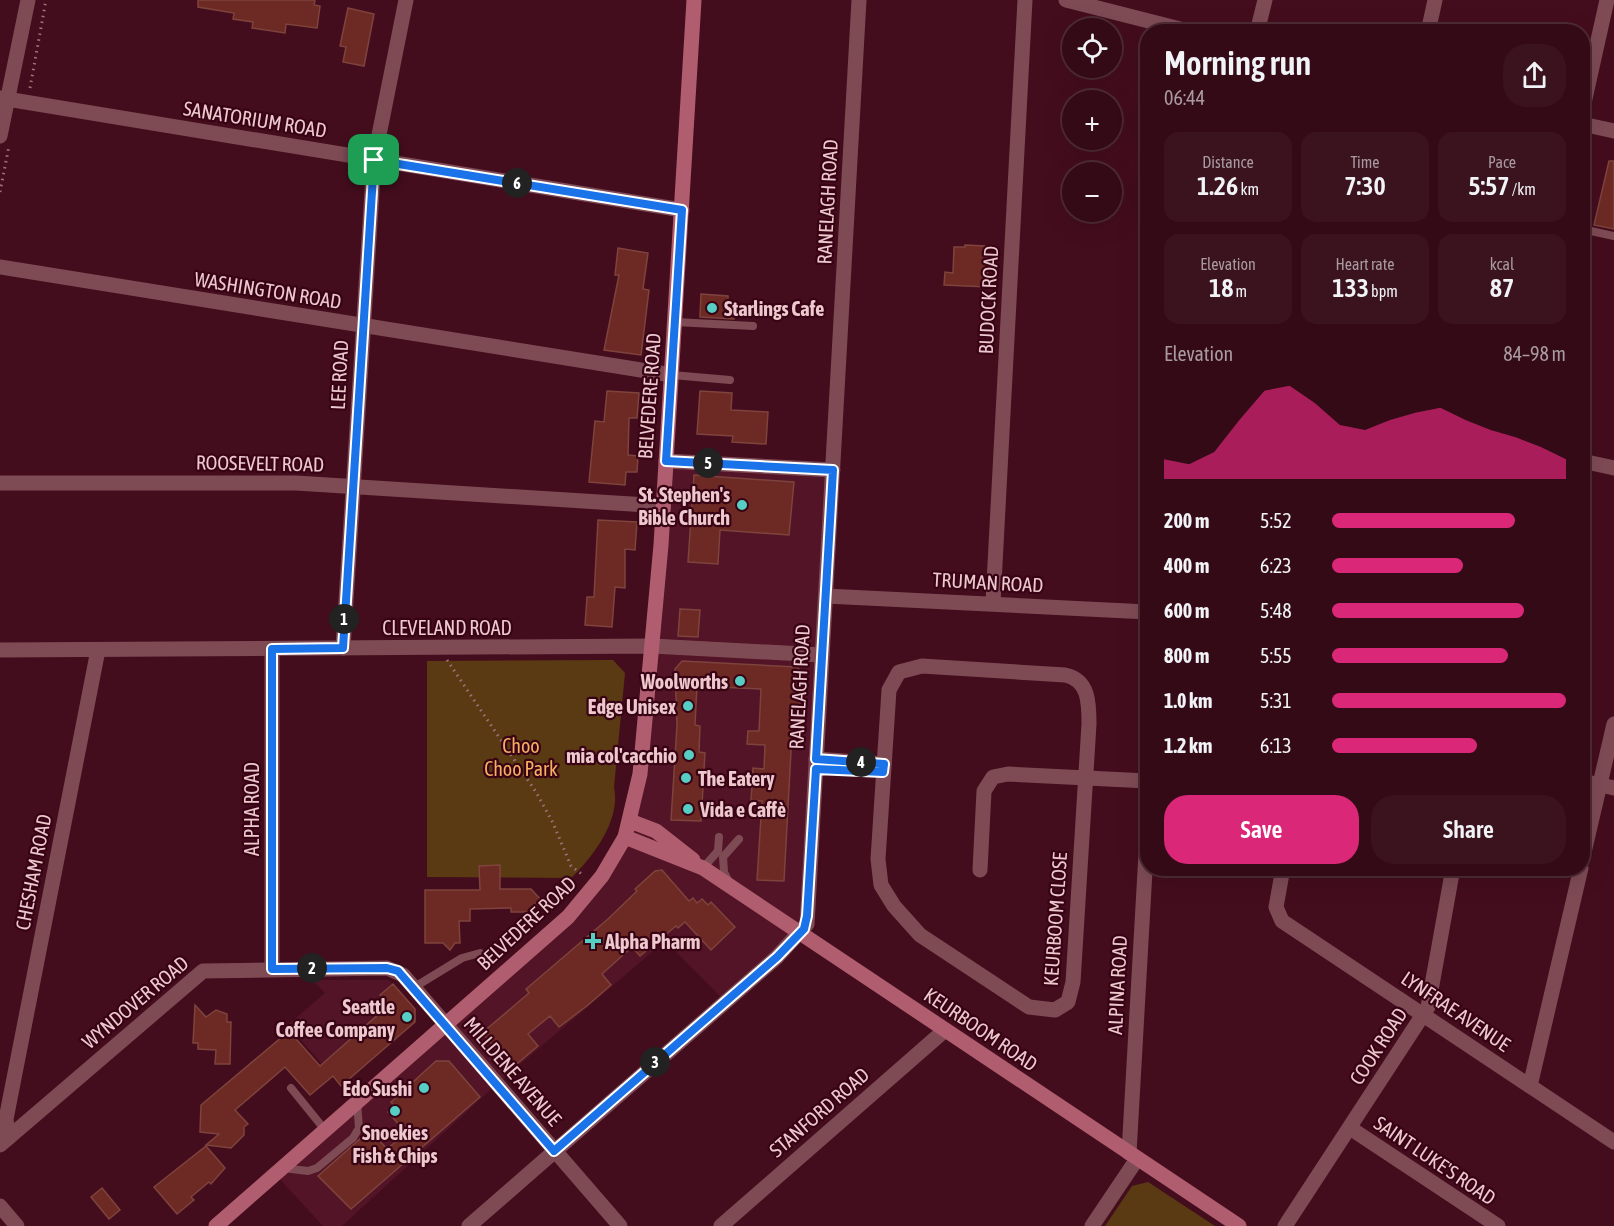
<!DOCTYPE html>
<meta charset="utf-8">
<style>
:root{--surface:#330a16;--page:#3b131f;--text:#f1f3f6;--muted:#a99aa1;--line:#4e2b35;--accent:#db2777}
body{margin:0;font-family:"Asap Condensed",sans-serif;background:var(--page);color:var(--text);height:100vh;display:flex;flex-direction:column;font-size:22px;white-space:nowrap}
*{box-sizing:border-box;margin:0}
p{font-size:20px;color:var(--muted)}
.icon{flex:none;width:33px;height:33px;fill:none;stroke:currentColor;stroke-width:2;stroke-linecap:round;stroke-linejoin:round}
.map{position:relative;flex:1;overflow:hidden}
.side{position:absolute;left:1140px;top:24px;width:450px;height:852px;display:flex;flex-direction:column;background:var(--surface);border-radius:24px;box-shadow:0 6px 24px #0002,0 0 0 2px var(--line)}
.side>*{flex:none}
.controls{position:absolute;left:1062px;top:18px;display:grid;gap:12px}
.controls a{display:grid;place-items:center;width:60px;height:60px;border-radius:50%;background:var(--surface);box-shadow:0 6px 24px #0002,0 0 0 2px var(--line);font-size:30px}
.pin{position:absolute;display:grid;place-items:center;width:51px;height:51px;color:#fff;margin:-26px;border-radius:12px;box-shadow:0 3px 9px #0006}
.km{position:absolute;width:30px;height:30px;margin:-15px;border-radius:50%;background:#222;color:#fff;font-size:16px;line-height:30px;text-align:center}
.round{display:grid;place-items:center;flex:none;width:63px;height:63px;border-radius:24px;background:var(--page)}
.headline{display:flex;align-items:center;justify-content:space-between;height:102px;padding:0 24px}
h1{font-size:33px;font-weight:600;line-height:45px}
.metrics{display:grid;grid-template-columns:repeat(3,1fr);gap:9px;height:102px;padding:6px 24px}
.metrics div{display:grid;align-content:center;border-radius:15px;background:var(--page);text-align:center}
.metrics b{font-size:26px;font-weight:600}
.metrics small{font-size:16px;font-weight:400}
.metrics p{font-size:16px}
.chart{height:168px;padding:12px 24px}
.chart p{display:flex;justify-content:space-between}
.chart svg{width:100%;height:108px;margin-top:6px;fill:var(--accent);opacity:.7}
.cta{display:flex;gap:12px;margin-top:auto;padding:12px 24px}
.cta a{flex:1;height:69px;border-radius:24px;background:var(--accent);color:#fff;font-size:24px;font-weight:600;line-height:69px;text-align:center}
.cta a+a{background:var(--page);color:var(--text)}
ul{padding:0 24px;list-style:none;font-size:20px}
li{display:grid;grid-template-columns:96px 72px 1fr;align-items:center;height:45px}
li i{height:15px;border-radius:8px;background:var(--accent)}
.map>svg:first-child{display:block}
.built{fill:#521426}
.green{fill:#5a3a12}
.building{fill:#6d2a24;stroke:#7e433c;stroke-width:1.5}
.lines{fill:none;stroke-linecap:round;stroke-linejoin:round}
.path{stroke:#9f727c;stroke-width:3;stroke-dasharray:1.5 4.5;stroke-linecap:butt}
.service{stroke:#7e4b55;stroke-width:8}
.minor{stroke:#7e4b55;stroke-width:15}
.secondary{stroke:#b05e6f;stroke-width:15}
.route-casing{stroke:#fff;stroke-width:12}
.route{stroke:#1a73e8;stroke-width:8}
.poi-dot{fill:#56cec4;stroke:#380314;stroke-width:2}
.labels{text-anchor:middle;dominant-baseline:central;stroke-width:4.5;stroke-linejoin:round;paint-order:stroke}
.street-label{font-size:20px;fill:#edc9ce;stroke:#380314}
.poi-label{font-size:20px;font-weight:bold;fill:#edc9ce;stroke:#380314;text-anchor:end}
.park-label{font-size:20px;fill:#f7b061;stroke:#380314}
</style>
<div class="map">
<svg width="1614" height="1226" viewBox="0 0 1614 1226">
<rect width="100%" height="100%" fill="#440d1d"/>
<g class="built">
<polygon points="666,461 833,470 807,924 725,1001 665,941 497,1084 342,1226 323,1226 275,1174 568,917 633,813"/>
<polygon points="313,980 389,980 415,1009 341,1086 288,1025 325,993"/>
</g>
<g class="green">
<path d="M 613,660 L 625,673 L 614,787 C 621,820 593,857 571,878 L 427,877 L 427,661 Z"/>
<polygon points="1148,1182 1215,1226 1105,1226 1132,1186"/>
</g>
<g class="building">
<polygon points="198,0 315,0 314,5 320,6 317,28 286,24 285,33 252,28 253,22 233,19 234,13 198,7"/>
<polygon points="348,8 374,14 364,66 343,62 346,47 340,46"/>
<polygon points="1609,161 1614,161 1614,229 1594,225"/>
<polygon points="965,245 986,246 988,287 944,285 945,272 953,273 954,247 965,247"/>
<polygon points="618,248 648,253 643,289 649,290 641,355 604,350 619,275 615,275"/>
<polygon points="701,294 728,296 728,302 735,302 734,319 700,317"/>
<polygon points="607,391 639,393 637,418 629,418 628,455 638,456 637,472 626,472 625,485 589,482 595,421 604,422"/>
<polygon points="700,391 732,393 731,410 768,412 766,444 732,442 733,436 697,434"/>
<polygon points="694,475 794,482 789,535 720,530 718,564 688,562"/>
<polygon points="598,520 637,522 635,550 625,549 625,588 615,587 612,627 585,625 587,597 594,597"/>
<polygon points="680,609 700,610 698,637 678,636"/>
<polygon points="682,661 797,667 803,673 797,733 792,733 784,881 757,880 762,801 751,800 753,768 764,769 765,745 747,744 748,731 759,731 761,689 697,686 695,725 700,726 699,752 705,753 701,821 671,820 677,725 675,669"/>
<polygon points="500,865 500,889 531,889 542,901 531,912 511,912 511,908 470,909 470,921 459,921 460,943 455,943 450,950 443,943 425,943 425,890 480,890 479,866"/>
<polygon points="662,870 689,901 693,898 697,903 702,899 708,905 711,902 735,927 711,950 685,922 678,928 676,926 640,956 632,947 602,974 611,985 588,1005 559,1027 550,1016 528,1034 538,1046 512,1068 482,1033 529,993 526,989 608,919 637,891 635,889 655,871"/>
<polygon points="393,984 415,1009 415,1022 341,1086 333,1076 310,1095 285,1067 235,1110 248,1124 244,1127 244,1135 231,1148 206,1145 219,1134 200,1132 201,1105 289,1031 320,1066 389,1005 380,995"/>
<polygon points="195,1005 206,1017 216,1010 227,1014 227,1022 231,1022 230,1064 215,1064 216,1050 198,1049 198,1043 193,1043"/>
<polygon points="436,1061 449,1061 480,1097 351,1209 318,1176 370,1130 387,1149 406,1133 388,1112 394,1106 391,1102"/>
<polygon points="206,1146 225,1168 211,1184 209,1182 191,1197 194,1200 177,1214 154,1187"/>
<polygon points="102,1188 120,1210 109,1219 91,1197"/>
</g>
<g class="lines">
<g class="path">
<polyline points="30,88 46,0"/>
<polyline points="0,192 9,146"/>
<polyline points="447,660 536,792 553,823 571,866 583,875"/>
</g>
<g class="service">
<polyline points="1582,229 1614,236"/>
<polyline points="675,322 753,326"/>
<polyline points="672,375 730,380"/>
<polyline points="703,868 718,851 719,837"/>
<polyline points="729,882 724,872 723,857 739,839"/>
<polyline points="413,988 462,958 480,953"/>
<polyline points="291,1088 325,1130"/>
<polyline points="283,1168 308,1171 317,1168 353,1138 359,1128 357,1102"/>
</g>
<g class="minor">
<polyline points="1066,0 1192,32"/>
<polyline points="1257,32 1265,0"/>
<polyline points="1428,32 1435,0"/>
<polyline points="0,98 682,210"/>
<polyline points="1582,112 1607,0"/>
<polyline points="1582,124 1614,131"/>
<polyline points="0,136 28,0"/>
<polyline points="0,267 672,375"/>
<polyline points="666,461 833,470"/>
<polyline points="1582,461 1614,468"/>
<polyline points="0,483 296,483 663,506"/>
<polyline points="826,596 1148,612"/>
<polyline points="993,602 1025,0"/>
<polyline points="343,648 374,160 406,0"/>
<polyline points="0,650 652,646 822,655"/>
<path d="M 922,666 L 1065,675 C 1089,680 1089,703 1089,724 L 1073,982 L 1068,1002 L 1055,1010 L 1029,1007 L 920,935 L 894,906 L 881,885 L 878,859 L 889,690 L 899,672 Z"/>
<polyline points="816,759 884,764"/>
<polyline points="1582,781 1614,788"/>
<polyline points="1582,861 1614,724"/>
<polyline points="1283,868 1276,907 1282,921 1614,1142"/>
<polyline points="980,870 984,791 993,777 1008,774 1148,781"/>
<polyline points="272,969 272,649"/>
<polyline points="1530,1086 1581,868"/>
<polyline points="1350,1128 1498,1226"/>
<polyline points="8,1138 6,1119 98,650"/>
<polyline points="0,1145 203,971 387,968 403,975 620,1226"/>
<polyline points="1129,1153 1148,818"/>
<polyline points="0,1206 17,1226"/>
<polyline points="469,1226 777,957 807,924 859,0"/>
<polyline points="721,1226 945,1030"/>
<polyline points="1092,1226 1137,1159"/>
<polyline points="1285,1226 1428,1007 1453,868"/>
</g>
<g class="secondary">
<polyline points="630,821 656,831 693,860"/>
<polyline points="625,837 703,868 1239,1226"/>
<polyline points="216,1226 568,917 602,876 625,837 640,774 661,545 694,0"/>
</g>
</g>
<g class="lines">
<defs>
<polygon id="route" points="374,160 682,210 666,461 833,470 816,759 884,764 883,772 816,769 807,916 804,929 777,957 554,1151 398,971 387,968 272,969 272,649 343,648"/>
</defs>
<use href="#route" class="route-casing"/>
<use href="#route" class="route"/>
</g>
<g class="poi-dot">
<circle cx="712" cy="308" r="6"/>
<circle cx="742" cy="505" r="6"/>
<circle cx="740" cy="681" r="6"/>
<circle cx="688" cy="706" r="6"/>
<circle cx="689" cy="755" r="6"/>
<circle cx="686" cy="778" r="6"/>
<circle cx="688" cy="809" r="6"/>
<path d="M590 932h6v6h6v6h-6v6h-6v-6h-6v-6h6z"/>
<circle cx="407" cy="1017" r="6"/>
<circle cx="424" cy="1088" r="6"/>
<circle cx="395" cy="1111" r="6"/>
</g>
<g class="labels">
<g class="street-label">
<text transform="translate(255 119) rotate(9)">SANATORIUM ROAD</text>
<text transform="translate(827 202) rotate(-87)">RANELAGH ROAD</text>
<text transform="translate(268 290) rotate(9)">WASHINGTON ROAD</text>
<text transform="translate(988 300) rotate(-87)">BUDOCK ROAD</text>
<text transform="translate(339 375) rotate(-87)">LEE ROAD</text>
<text transform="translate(649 396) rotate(-86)">BELVEDERE ROAD</text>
<text transform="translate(260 463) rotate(1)">ROOSEVELT ROAD</text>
<text transform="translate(988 582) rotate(3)">TRUMAN ROAD</text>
<text x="447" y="627">CLEVELAND ROAD</text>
<text transform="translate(799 687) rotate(-87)">RANELAGH ROAD</text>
<text transform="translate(251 809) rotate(-90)">ALPHA ROAD</text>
<text transform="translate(33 872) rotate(-79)">CHESHAM ROAD</text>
<text transform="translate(1055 919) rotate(-86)">KEURBOOM CLOSE</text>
<text transform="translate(526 923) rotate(-43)">BELVEDERE ROAD</text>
<text transform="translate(1117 985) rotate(-87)">ALPINA ROAD</text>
<text transform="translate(135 1002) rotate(-40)">WYNDOVER ROAD</text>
<text transform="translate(1456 1011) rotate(34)">LYNFRAE AVENUE</text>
<text transform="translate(981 1029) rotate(34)">KEURBOOM ROAD</text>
<text transform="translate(1378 1046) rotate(-57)">COOK ROAD</text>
<text transform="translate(513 1071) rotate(49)">MILLDENE AVENUE</text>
<text transform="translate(819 1112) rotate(-41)">STANFORD ROAD</text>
<text transform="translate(1435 1160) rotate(34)">SAINT LUKE'S ROAD</text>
</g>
<g class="poi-label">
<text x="724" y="308" text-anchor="start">Starlings Cafe</text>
<text x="730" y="494">St. Stephen's<tspan x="730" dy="23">Bible Church</tspan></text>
<text x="728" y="681">Woolworths</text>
<text x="676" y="706">Edge Unisex</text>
<text x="677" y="755">mia col'cacchio</text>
<text x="698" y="778" text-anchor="start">The Eatery</text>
<text x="700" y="809" text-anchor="start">Vida e Caffè</text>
<text x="605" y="941" text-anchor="start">Alpha Pharm</text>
<text x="395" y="1006">Seattle<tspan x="395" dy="23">Coffee Company</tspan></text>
<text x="412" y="1088">Edo Sushi</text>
<text x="395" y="1132" text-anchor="middle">Snoekies<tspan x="395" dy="23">Fish &amp; Chips</tspan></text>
</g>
<g class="park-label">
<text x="521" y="745">Choo<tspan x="521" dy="23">Choo Park</tspan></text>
</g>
</g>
</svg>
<div class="controls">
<a><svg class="icon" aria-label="locate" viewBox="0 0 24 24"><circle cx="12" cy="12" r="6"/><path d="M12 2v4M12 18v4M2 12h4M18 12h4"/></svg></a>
<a>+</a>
<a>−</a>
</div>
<div class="pin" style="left:374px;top:160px;background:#1e9e55"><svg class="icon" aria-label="arrive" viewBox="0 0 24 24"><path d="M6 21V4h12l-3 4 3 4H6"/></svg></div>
<b class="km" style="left:344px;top:619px">1</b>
<b class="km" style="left:312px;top:968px">2</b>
<b class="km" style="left:655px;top:1062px">3</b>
<b class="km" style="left:861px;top:762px">4</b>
<b class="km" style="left:708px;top:463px">5</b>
<b class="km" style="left:517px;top:183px">6</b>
<section class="side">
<div class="headline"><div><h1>Morning run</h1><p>06:44</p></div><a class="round"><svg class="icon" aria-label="share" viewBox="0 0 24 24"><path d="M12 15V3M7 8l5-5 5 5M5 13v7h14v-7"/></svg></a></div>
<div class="metrics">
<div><p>Distance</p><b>1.26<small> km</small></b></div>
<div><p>Time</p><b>7:30</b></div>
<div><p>Pace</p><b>5:57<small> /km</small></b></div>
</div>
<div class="metrics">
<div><p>Elevation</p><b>18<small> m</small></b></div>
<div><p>Heart rate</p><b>133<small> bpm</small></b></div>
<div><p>kcal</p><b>87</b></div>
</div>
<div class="chart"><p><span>Elevation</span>84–98 m</p>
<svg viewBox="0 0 160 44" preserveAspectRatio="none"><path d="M0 44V36L10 38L20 33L30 20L40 8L50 6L60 13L70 22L80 24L90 20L100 17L110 15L120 20L130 24L140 27L150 31L160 36V44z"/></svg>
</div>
<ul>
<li><b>200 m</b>5:52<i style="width:78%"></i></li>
<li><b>400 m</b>6:23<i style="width:56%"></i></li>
<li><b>600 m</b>5:48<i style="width:82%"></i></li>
<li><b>800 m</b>5:55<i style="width:75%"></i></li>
<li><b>1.0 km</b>5:31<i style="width:100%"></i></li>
<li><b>1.2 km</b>6:13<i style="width:62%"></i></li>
</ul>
<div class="cta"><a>Save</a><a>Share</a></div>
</section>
</div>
